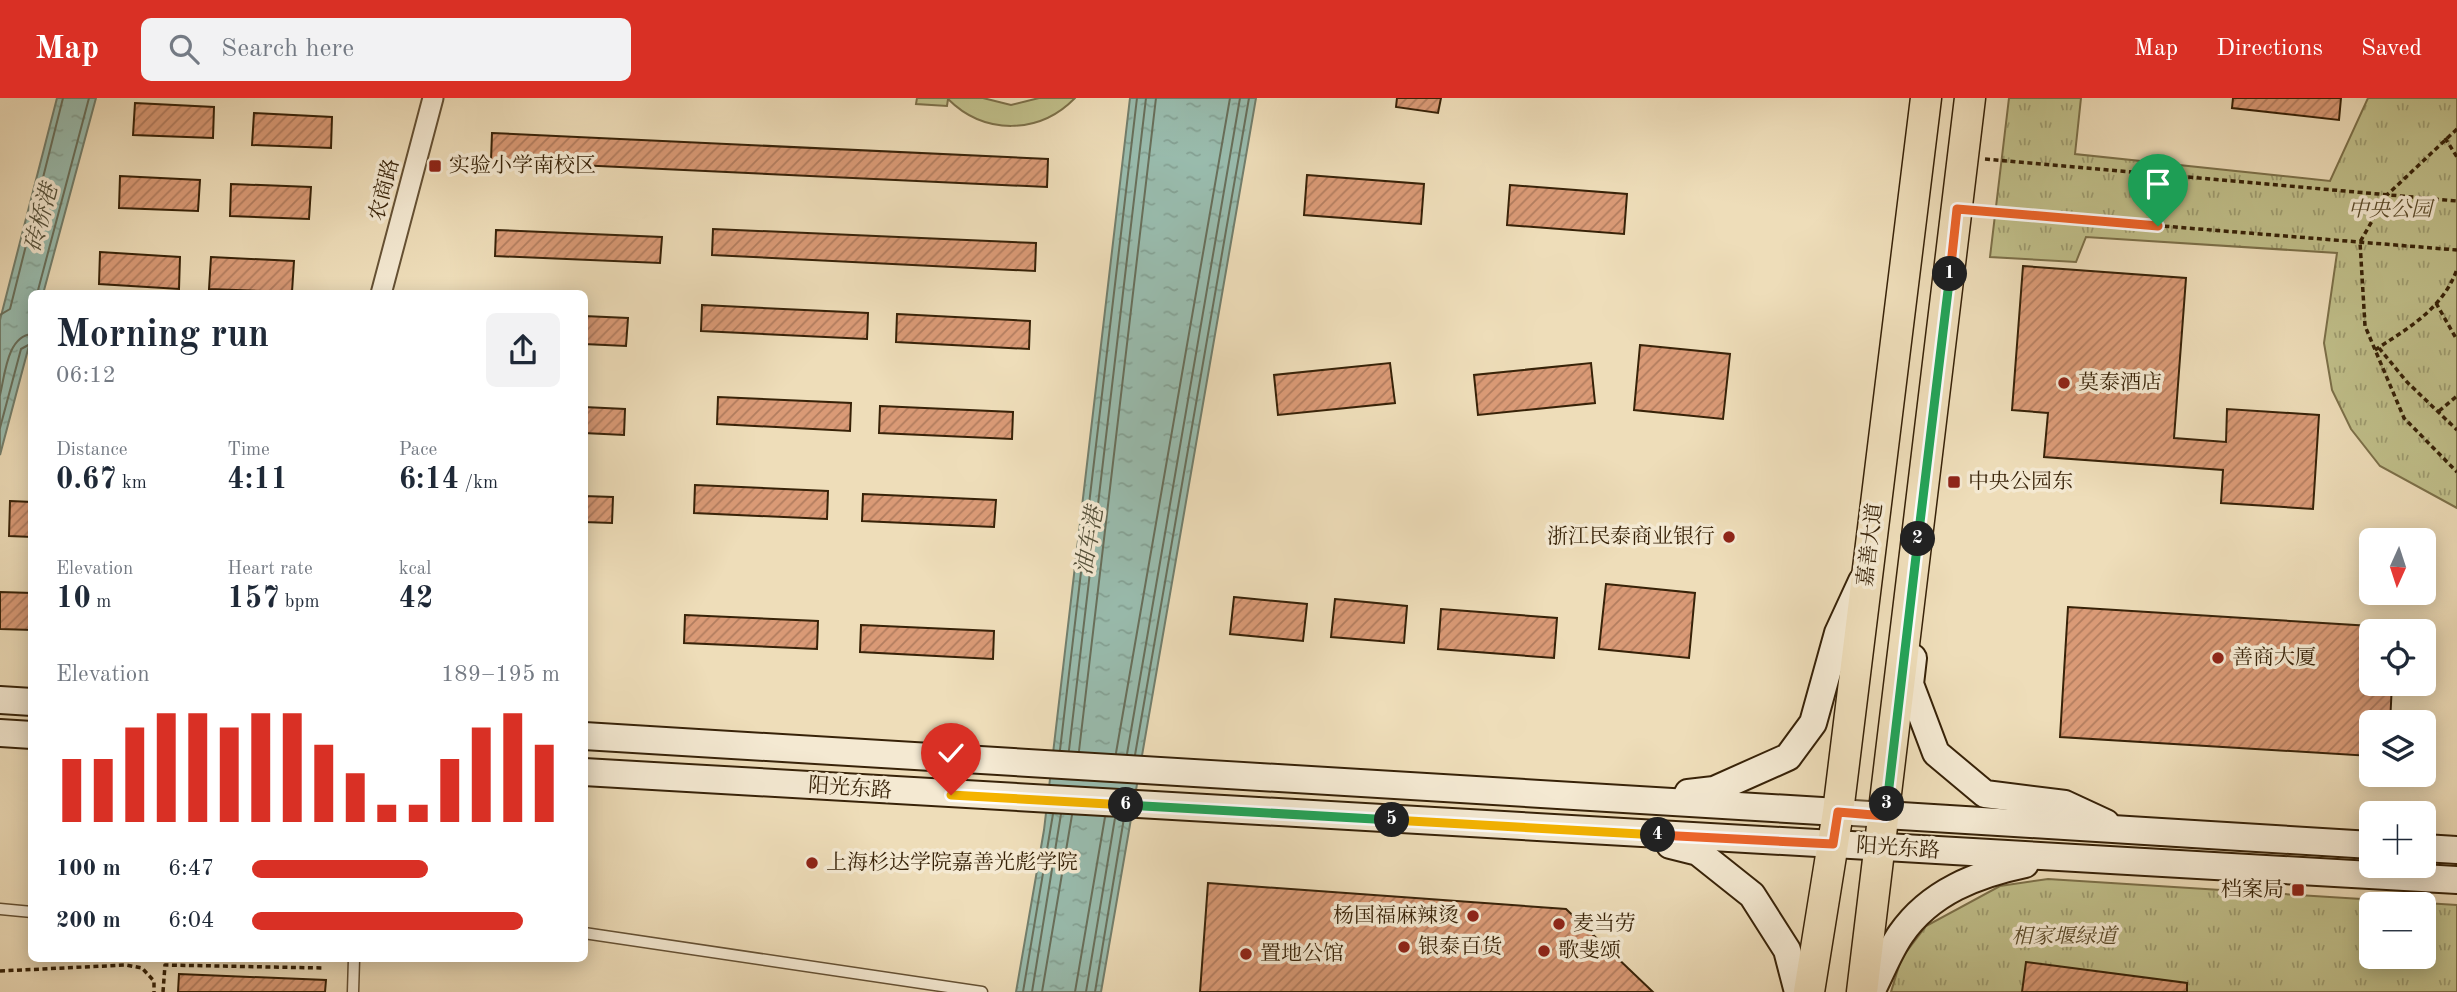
<!DOCTYPE html>
<meta charset="utf-8">
<style>
:root{--surface:#fff;--page:#f2f2f3;--text:#1f2937;--muted:#747a83;--accent:#d93025}
body{margin:0;font-family:"Old Standard TT","Noto Serif SC",serif;background:var(--page);color:var(--text);height:100vh;display:flex;flex-direction:column;font-size:26px;white-space:nowrap}
*{box-sizing:border-box;margin:0}
p{font-size:23px;color:var(--muted)}
.icon{flex:none;width:38px;height:38px;fill:none;stroke:currentColor;stroke-width:2;stroke-linecap:round;stroke-linejoin:round}
.map{position:relative;flex:1;overflow:hidden}
.sheet{position:absolute;left:28px;top:192px;width:560px;height:672px;display:flex;flex-direction:column;background:var(--surface);border-radius:10px;box-shadow:0 4px 18px #0003}
.sheet>*{flex:none}
.needle{width:46px;rotate:183deg}
.tools{position:absolute;left:2359px;top:430px;display:grid;gap:14px}
.tools a{display:grid;place-items:center;width:77px;height:77px;border-radius:10px;background:var(--surface);box-shadow:0 4px 18px #0003;font-size:35px}
.pin{position:absolute;display:grid;place-items:center;width:60px;height:60px;color:#fff;margin:-72px -30px;border-radius:50% 50% 50% 0;rotate:-45deg;box-shadow:0 0 7px #0007}
.pin .icon{rotate:45deg}
.km{position:absolute;width:35px;height:35px;margin:-18px;border-radius:50%;background:#222;color:#fff;font-size:19px;line-height:35px;text-align:center}
.round{display:grid;place-items:center;flex:none;width:74px;height:74px;border-radius:10px;background:var(--page)}
.overview{display:flex;align-items:center;justify-content:space-between;height:119px;padding:0 28px}
h1{font-size:38px;font-weight:700;line-height:52px}
.figures{display:grid;grid-template-columns:repeat(3,1fr);gap:10px;height:119px;padding:7px 28px}
.figures div{display:grid;align-content:center}
.figures b{font-size:30px;font-weight:700}
.figures small{font-size:19px;font-weight:400}
.figures p{font-size:19px}
.chart{height:196px;padding:14px 28px}
.chart p{display:flex;justify-content:space-between}
.chart svg{width:100%;height:126px;margin-top:7px;stroke:var(--accent);stroke-width:6}
ul{padding:0 28px;list-style:none;font-size:23px}
li{display:grid;grid-template-columns:112px 84px 1fr;align-items:center;height:52px}
li i{height:18px;border-radius:9px;background:var(--accent)}
header{display:flex;align-items:center;gap:42px;box-sizing:border-box;height:98px;padding:0 35px;background:var(--accent);color:#fff}
header strong{font-size:33px}
nav{display:flex;gap:38px;margin-inline-start:auto;font-size:24px}
.search{width:490px;height:63px;background:var(--page);display:flex;align-items:center;gap:18px;box-sizing:border-box;padding:0 24px;border-radius:10px;color:var(--muted);font-size:26px}
.map>svg:first-child{display:block}
.grass{fill:url(#grass-tufts);stroke:#7c7049;stroke-width:2;fill-rule:evenodd}
.pitch{fill:#c0bf8a;stroke:#7c7049;stroke-width:2}
.water{fill:url(#water-ripples);stroke:#727e6c;stroke-width:2}
.lines{fill:none;stroke-linecap:round;stroke-linejoin:round}
.shore{stroke:#686f5b;stroke-width:2}
.building{fill:url(#building-hatch);stroke:#372208;stroke-width:2}
.service-casing{stroke:#655134;stroke-width:13}
.minor-casing{stroke:#655134;stroke-width:23}
.tertiary-casing{stroke:#655134;stroke-width:28}
.secondary-casing{stroke:#372208;stroke-width:30}
.primary-casing{stroke:#372208;stroke-width:33}
.path{stroke:#372208;stroke-width:3.5;stroke-dasharray:5 3.5;stroke-linecap:butt}
.service{stroke:#f4e9d2;stroke-width:10}
.minor{stroke:#f4e9d2;stroke-width:19}
.tertiary{stroke:#f4e9d2;stroke-width:24}
.secondary{stroke:#f4e9d2;stroke-width:26}
.primary{stroke:#eeddb9;stroke-width:30}
.split-1-casing{stroke:#fff;stroke-width:14}
.split-2-casing{stroke:#fff;stroke-width:14}
.split-3-casing{stroke:#fff;stroke-width:14}
.split-4-casing{stroke:#fff;stroke-width:14}
.split-5-casing{stroke:#fff;stroke-width:14}
.split-6-casing{stroke:#fff;stroke-width:14}
.split-7-casing{stroke:#fff;stroke-width:14}
.split-1{stroke:#f0652b;stroke-width:9}
.split-2{stroke:#22a559;stroke-width:9}
.split-3{stroke:#22a559;stroke-width:9}
.split-4{stroke:#f0652b;stroke-width:9}
.split-5{stroke:#f5b400;stroke-width:9}
.split-6{stroke:#22a559;stroke-width:9}
.split-7{stroke:#f5b400;stroke-width:9}
.poi-dot{fill:#8f2418;stroke:#f4e9d2;stroke-width:2.5}
.labels{text-anchor:middle;dominant-baseline:central;stroke-width:7;stroke-linejoin:round;paint-order:stroke}
.poi-label{font-size:21px;fill:#372208;stroke:#f4e9d2;text-anchor:start}
.street-label{font-size:21px;fill:#372208;stroke:#f4e9d2}
.park-label{font-size:21px;font-style:italic;fill:#594928;stroke:#f4e9d2}
.water-label{font-size:23px;font-style:italic;fill:#54503a;stroke:#f4e9d2}
</style>
<header>
<strong>Map</strong>
<div class="search"><svg class="icon" aria-label="search" viewBox="0 0 24 24"><circle cx="10" cy="10" r="6"/><path d="M15 15l6 6"/></svg>Search here</div>
<nav><a>Map</a><a>Directions</a><a>Saved</a></nav>
</header>
<div class="map">
<svg width="2457" height="894" viewBox="0 0 2457 894">
<defs>
<pattern id="grass-tufts" width="24" height="20" patternUnits="userSpaceOnUse" patternTransform="scale(1.75)"><rect width="24" height="20" fill="#c0bf8a"/><path d="M3 7l-1-3M5 7V3M7 7l1-3M15 17l-1-3M17 17v-4M19 17l1-3" fill="none" stroke="#9d9b6f"/></pattern>
<pattern id="water-ripples" width="26" height="14" patternUnits="userSpaceOnUse" patternTransform="scale(1.75)"><rect width="26" height="14" fill="#99bcae"/><path d="M2 4q2-2 4 0t4 0M15 11q2-2 4 0t4 0" fill="none" stroke="#84a194"/></pattern>
<pattern id="building-hatch" width="6" height="6" patternUnits="userSpaceOnUse" patternTransform="scale(1.75)"><rect width="6" height="6" fill="#da9a76"/><path d="M-1 1l2-2M0 6l6-6M5 7l2-2" fill="none" stroke="#b27d5f"/></pattern>
</defs>
<rect width="100%" height="100%" fill="#eeddb9"/>
<filter id="stains"><feTurbulence type="fractalNoise" baseFrequency=".00286" numOctaves="4"/><feColorMatrix values="0 0 0 0 .2 0 0 0 0 .09 0 0 0 0 .02 0 0 0 .5 -.17"/></filter>
<radialGradient id="worn" r=".72"><stop offset=".6" stop-color="#630" stop-opacity="0"/><stop offset="1" stop-color="#630" stop-opacity=".3"/></radialGradient>
<g class="grass">
<polygon points="2009,0 2081,0 2075,56 2330,83 2368,0 2457,0 2457,410 2380,368 2351,331 2332,292 2324,245 2337,155 2086,139 2076,164 1990,159"/>
<path d="M 2048,781 L 2457,807 L 2457,894 L 1891,894 L 1901,861 L 1926,828 L 2000,788 ZM 2371,807 L 2424,807 L 2424,859 L 2371,859 Z"/>
</g>
<path class="pitch" d="M 917,0 L 983,0 L 1011,7 L 1039,0 L 1075,0 C 1039,37 984,37 948,1 L 947,8 L 916,6 Z"/>
<g class="water">
<polygon points="57,0 96,0 43,196 32,196 31,240 0,357 0,222"/>
<polygon points="1130,0 1256,0 1101,894 1016,894 1044,732"/>
</g>
<g class="lines">
<g class="shore">
<polyline points="37,196 89,0"/>
<polyline points="0,217 10,211 63,0"/>
<path d="M 0,297 C 5,277 7,238 32,236"/>
<polyline points="0,330 21,251 32,245"/>
<polyline points="1060,652 1137,0"/>
<polyline points="1069,652 1146,0"/>
<polyline points="1079,653 1156,0"/>
<polyline points="1116,655 1230,0"/>
<polyline points="1127,656 1240,0"/>
<polyline points="1135,657 1249,0"/>
<polyline points="1023,894 1053,716"/>
<polyline points="1032,894 1061,716"/>
<polyline points="1042,894 1072,717"/>
<polyline points="1075,894 1105,719"/>
<polyline points="1086,894 1115,720"/>
<polyline points="1095,894 1124,720"/>
</g>
</g>
<g class="building">
<polygon points="1397,0 1441,0 1438,15 1396,9"/>
<polygon points="2233,0 2341,0 2339,22 2232,10"/>
<polygon points="135,5 214,9 213,40 133,37"/>
<polygon points="254,15 332,19 331,50 252,47"/>
<polygon points="492,35 1048,61 1047,89 491,63"/>
<polygon points="1307,77 1424,86 1421,126 1304,117"/>
<polygon points="120,78 200,82 198,113 119,110"/>
<polygon points="231,86 311,89 309,121 230,118"/>
<polygon points="1510,87 1627,96 1624,136 1507,127"/>
<polygon points="713,131 1036,145 1035,173 712,157"/>
<polygon points="496,132 662,139 660,165 495,158"/>
<polygon points="100,154 180,159 179,191 99,186"/>
<polygon points="211,159 294,163 292,194 209,191"/>
<polygon points="2023,168 2186,180 2174,340 2226,344 2227,311 2319,317 2313,411 2221,405 2223,372 2044,359 2048,315 2012,312"/>
<polygon points="702,207 868,215 867,241 701,233"/>
<polygon points="897,216 1030,223 1029,251 896,244"/>
<polygon points="584,218 628,220 626,248 584,246"/>
<polygon points="1640,247 1730,256 1723,321 1634,312"/>
<polygon points="1390,265 1395,305 1278,317 1274,277"/>
<polygon points="1591,265 1595,305 1478,317 1474,277"/>
<polygon points="718,299 851,305 850,333 717,326"/>
<polygon points="880,308 1013,314 1012,341 879,335"/>
<polygon points="584,309 625,311 624,337 584,335"/>
<polygon points="695,387 828,393 827,421 694,415"/>
<polygon points="863,396 996,402 994,429 862,423"/>
<polygon points="584,398 613,399 612,425 584,424"/>
<polygon points="10,403 32,404 32,439 9,438"/>
<polygon points="1606,486 1695,495 1689,560 1599,551"/>
<polygon points="0,494 32,495 32,532 0,531"/>
<polygon points="1234,499 1307,506 1303,543 1230,536"/>
<polygon points="1335,501 1407,508 1404,545 1331,539"/>
<polygon points="2068,509 2371,528 2371,586 2392,586 2390,625 2371,625 2371,658 2060,639"/>
<polygon points="1441,511 1557,520 1554,560 1438,551"/>
<polygon points="685,517 818,523 817,551 684,545"/>
<polygon points="861,527 994,533 993,561 860,554"/>
<polygon points="1208,785 1566,811 1653,894 1200,894"/>
<polygon points="2026,864 2187,885 2187,894 2022,894"/>
<polygon points="179,876 326,882 325,894 178,894"/>
</g>
<g class="lines">
<defs>
<g id="service">
<polyline points="0,811 32,814"/>
<polyline points="584,835 982,894"/>
<polyline points="353,894 354,861"/>
</g>
<polyline id="minor" points="381,196 433,0"/>
<polyline id="tertiary" points="1838,714 1885,717"/>
<g id="secondary">
<polyline points="1913,560 1910,586 1936,655 1985,696 2065,706 2106,725"/>
<polyline points="0,602 32,604"/>
<polyline points="0,635 32,637"/>
<polyline points="584,638 1838,714"/>
<polyline points="584,674 2457,782"/>
<polyline points="1688,695 1714,692 1788,659 1813,625 1838,535 1862,483"/>
<polyline points="1885,717 2371,747"/>
<polyline points="1670,747 1698,754 1752,797 1787,852 1798,894"/>
<polyline points="2424,750 2457,752"/>
<path d="M 1871,894 C 1881,875 1889,853 1901,836 C 1930,794 1977,776 2025,766"/>
</g>
<g id="primary">
<polyline points="1809,894 1838,714 1926,0"/>
<polyline points="1862,894 1970,0"/>
</g>
</defs>
<use href="#service" class="service-casing"/>
<use href="#minor" class="minor-casing"/>
<use href="#tertiary" class="tertiary-casing"/>
<use href="#secondary" class="secondary-casing"/>
<use href="#primary" class="primary-casing"/>
<g class="path">
<polyline points="2457,31 2387,97 2360,144 2365,228 2404,320 2457,374"/>
<polyline points="2445,40 2457,59"/>
<polyline points="1985,61 2457,103"/>
<polyline points="1978,113 2457,152"/>
<polyline points="2436,205 2457,242"/>
<polyline points="2379,250 2407,284 2457,332"/>
<path d="M 2375,252 C 2408,230 2443,211 2457,171"/>
<polyline points="2439,313 2457,298"/>
<polyline points="0,873 126,867 142,870 154,883 154,894"/>
<polyline points="163,894 165,867 324,870"/>
</g>
<use href="#service" class="service"/>
<use href="#minor" class="minor"/>
<use href="#tertiary" class="tertiary"/>
<use href="#secondary" class="secondary"/>
<use href="#primary" class="primary"/>
</g>
<g class="lines">
<defs>
<polyline id="split-1" points="1950,176 1957,111 2158,128"/>
<polyline id="split-2" points="1918,441 1950,176"/>
<polyline id="split-3" points="1887,706 1918,441"/>
<polyline id="split-4" points="1658,737 1833,746 1838,714 1885,718 1887,706"/>
<polyline id="split-5" points="1392,722 1658,737"/>
<polyline id="split-6" points="1126,707 1392,722"/>
<polyline id="split-7" points="951,697 1126,707"/>
</defs>
<use href="#split-1" class="split-1-casing"/>
<use href="#split-2" class="split-2-casing"/>
<use href="#split-3" class="split-3-casing"/>
<use href="#split-4" class="split-4-casing"/>
<use href="#split-5" class="split-5-casing"/>
<use href="#split-6" class="split-6-casing"/>
<use href="#split-7" class="split-7-casing"/>
<use href="#split-1" class="split-1"/>
<use href="#split-2" class="split-2"/>
<use href="#split-3" class="split-3"/>
<use href="#split-4" class="split-4"/>
<use href="#split-5" class="split-5"/>
<use href="#split-6" class="split-6"/>
<use href="#split-7" class="split-7"/>
</g>
<g class="poi-dot">
<rect x="428" y="61" width="14" height="14" rx="3.5"/>
<circle cx="2064" cy="285" r="7"/>
<rect x="1947" y="377" width="14" height="14" rx="3.5"/>
<circle cx="1729" cy="439" r="7"/>
<circle cx="2218" cy="560" r="7"/>
<circle cx="812" cy="765" r="7"/>
<rect x="2291" y="785" width="14" height="14" rx="3.5"/>
<circle cx="1473" cy="818" r="7"/>
<circle cx="1559" cy="826" r="7"/>
<circle cx="1404" cy="849" r="7"/>
<circle cx="1544" cy="853" r="7"/>
<circle cx="1246" cy="856" r="7"/>
</g>
<g class="labels">
<g class="poi-label">
<text x="449" y="68">实验小学南校区</text>
<text x="2078" y="285">莫泰酒店</text>
<text x="1968" y="384">中央公园东</text>
<text x="1715" y="439" text-anchor="end">浙江民泰商业银行</text>
<text x="2232" y="560">善商大厦</text>
<text x="826" y="765">上海杉达学院嘉善光彪学院</text>
<text x="2284" y="792" text-anchor="end">档案局</text>
<text x="1459" y="818" text-anchor="end">杨国福麻辣烫</text>
<text x="1573" y="826">麦当劳</text>
<text x="1418" y="849">银泰百货</text>
<text x="1558" y="853">歌斐颂</text>
<text x="1260" y="856">置地公馆</text>
</g>
<g class="street-label">
<text transform="translate(385 92) rotate(-75)">农商路</text>
<text transform="translate(1871 447) rotate(-83)">嘉善大道</text>
<text transform="translate(850 691) rotate(4)">阳光东路</text>
<text transform="translate(1898 751) rotate(4)">阳光东路</text>
</g>
<g class="park-label">
<text x="2390" y="112">中央公园</text>
<text x="2064" y="839">相家堰绿道</text>
</g>
<g class="water-label">
<text transform="translate(42 120) rotate(-75)">砖桥港</text>
<text transform="translate(1090 443) rotate(-80)">油车港</text>
</g>
</g>
<rect width="100%" height="100%" filter="url(#stains)"/>
<rect width="100%" height="100%" fill="url(#worn)"/>
</svg>
<div class="tools">
<a><svg class="needle" viewBox="-14 -14 28 28"><path d="M0-13l5 13h-10z" fill="#e53935"/><path d="M0 13l5-13h-10z" fill="#747a83"/></svg></a>
<a><svg class="icon" aria-label="locate" viewBox="0 0 24 24"><circle cx="12" cy="12" r="6"/><path d="M12 2v4M12 18v4M2 12h4M18 12h4"/></svg></a>
<a><svg class="icon" aria-label="layers" viewBox="0 0 24 24"><path d="M12 4l9 5-9 5-9-5zM3 14l9 5 9-5"/></svg></a>
<a>+</a>
<a>−</a>
</div>
<div class="pin" style="left:2158px;top:128px;background:#1e9e55"><svg class="icon" aria-label="arrive" viewBox="0 0 24 24"><path d="M6 21V4h12l-3 4 3 4H6"/></svg></div>
<div class="pin" style="left:951px;top:697px;background:#d93025"><svg class="icon" aria-label="check" viewBox="0 0 24 24"><path d="M5 12l5 5 9-10"/></svg></div>
<b class="km" style="left:1950px;top:176px">1</b>
<b class="km" style="left:1918px;top:441px">2</b>
<b class="km" style="left:1887px;top:706px">3</b>
<b class="km" style="left:1658px;top:737px">4</b>
<b class="km" style="left:1392px;top:722px">5</b>
<b class="km" style="left:1126px;top:707px">6</b>
<section class="sheet">
<div class="overview"><div><h1>Morning run</h1><p>06:12</p></div><a class="round"><svg class="icon" aria-label="share" viewBox="0 0 24 24"><path d="M12 15V3M7 8l5-5 5 5M5 13v7h14v-7"/></svg></a></div>
<div class="figures">
<div><p>Distance</p><b>0.67<small> km</small></b></div>
<div><p>Time</p><b>4:11</b></div>
<div><p>Pace</p><b>6:14<small> /km</small></b></div>
</div>
<div class="figures">
<div><p>Elevation</p><b>10<small> m</small></b></div>
<div><p>Heart rate</p><b>157<small> bpm</small></b></div>
<div><p>kcal</p><b>42</b></div>
</div>
<div class="chart"><p><span>Elevation</span>189–195 m</p>
<svg viewBox="0 0 160 44" preserveAspectRatio="none"><path d="M5 44V22M15 44V22M25 44V11M35 44V6M45 44V6M55 44V11M65 44V6M75 44V6M85 44V17M95 44V27M105 44V38M115 44V38M125 44V22M135 44V11M145 44V6M155 44V17"/></svg>
</div>
<ul>
<li><b>100 m</b>6:47<i style="width:57%"></i></li>
<li><b>200 m</b>6:04<i style="width:88%"></i></li>
</ul>
</section>
</div>
